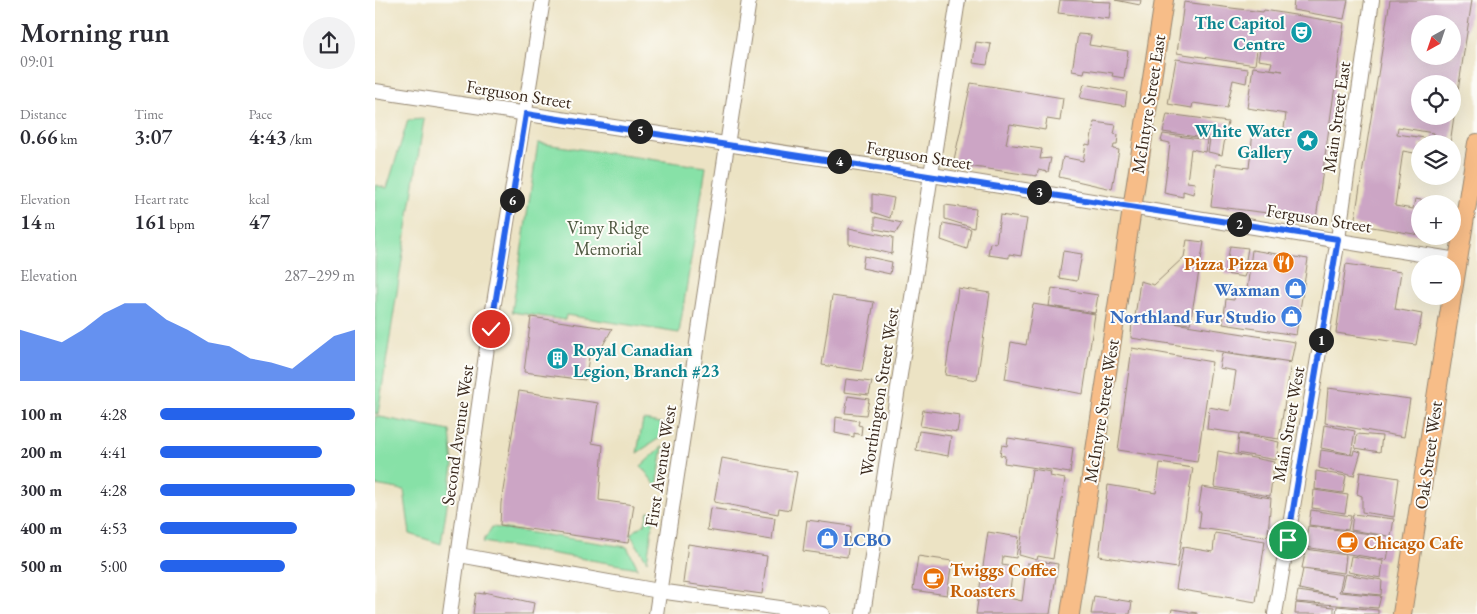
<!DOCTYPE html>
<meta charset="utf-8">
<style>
:root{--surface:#fff;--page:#f2f2f3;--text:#2b2b33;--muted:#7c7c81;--accent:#2563eb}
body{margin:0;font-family:"EB Garamond",serif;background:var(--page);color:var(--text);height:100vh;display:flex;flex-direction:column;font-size:19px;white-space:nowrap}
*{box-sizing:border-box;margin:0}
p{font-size:16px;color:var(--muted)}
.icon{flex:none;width:28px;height:28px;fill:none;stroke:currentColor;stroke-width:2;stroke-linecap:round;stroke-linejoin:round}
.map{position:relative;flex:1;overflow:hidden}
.drawer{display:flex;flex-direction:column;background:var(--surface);width:375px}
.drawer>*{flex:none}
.needle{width:32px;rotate:220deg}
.buttons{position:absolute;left:1036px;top:15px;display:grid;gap:10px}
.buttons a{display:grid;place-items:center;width:50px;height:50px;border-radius:50%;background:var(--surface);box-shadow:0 5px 20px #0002;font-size:25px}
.pin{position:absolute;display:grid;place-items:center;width:42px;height:42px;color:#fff;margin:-21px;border:2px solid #fff;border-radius:50%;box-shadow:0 1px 5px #0007}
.km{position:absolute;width:25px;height:25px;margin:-12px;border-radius:50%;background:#222;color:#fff;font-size:14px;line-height:25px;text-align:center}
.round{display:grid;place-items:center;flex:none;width:52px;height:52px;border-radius:26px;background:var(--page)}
.head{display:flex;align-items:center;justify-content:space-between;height:85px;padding:0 20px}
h1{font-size:28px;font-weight:600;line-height:38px}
.metrics{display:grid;grid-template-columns:repeat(3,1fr);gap:8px;height:85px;padding:5px 20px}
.metrics div{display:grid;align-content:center}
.metrics b{font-size:21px;font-weight:600}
.metrics small{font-size:14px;font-weight:400}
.metrics p{font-size:14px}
.chart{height:140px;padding:10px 20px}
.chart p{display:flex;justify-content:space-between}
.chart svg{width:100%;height:90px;margin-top:5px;fill:var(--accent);opacity:.7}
ul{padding:0 20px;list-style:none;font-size:16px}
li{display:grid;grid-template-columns:80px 60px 1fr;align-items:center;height:38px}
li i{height:12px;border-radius:6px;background:var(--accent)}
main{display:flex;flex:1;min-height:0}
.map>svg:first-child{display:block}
.green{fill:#87e1a7;stroke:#618662}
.building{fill:#cca5c5;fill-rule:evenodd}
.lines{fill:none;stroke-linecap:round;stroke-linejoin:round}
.minor-casing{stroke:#948671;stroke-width:16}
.major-casing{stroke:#948671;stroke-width:20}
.minor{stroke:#fff;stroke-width:14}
.major{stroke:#f7bd88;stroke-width:18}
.route-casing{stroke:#fff;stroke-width:10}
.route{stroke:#2563eb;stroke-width:6}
.labels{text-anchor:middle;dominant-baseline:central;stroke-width:4;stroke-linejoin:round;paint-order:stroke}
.culture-label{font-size:18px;font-weight:bold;fill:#0d838f;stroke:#fdfcf7;text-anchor:end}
.street-label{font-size:18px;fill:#3b2a1e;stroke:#fdfcf7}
.park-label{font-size:18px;fill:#4e5840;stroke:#fdfcf7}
.food-label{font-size:18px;font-weight:bold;fill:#c56008;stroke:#fdfcf7;text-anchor:start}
.shop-label{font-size:18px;font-weight:bold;fill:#366cbe;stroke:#fdfcf7;text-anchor:end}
</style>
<main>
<section class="drawer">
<div class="head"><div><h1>Morning run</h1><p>09:01</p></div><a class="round"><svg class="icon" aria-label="share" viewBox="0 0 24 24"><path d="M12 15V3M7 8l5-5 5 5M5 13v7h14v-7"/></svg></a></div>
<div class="metrics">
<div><p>Distance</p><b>0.66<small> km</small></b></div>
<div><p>Time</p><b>3:07</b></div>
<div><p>Pace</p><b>4:43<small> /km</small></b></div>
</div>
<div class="metrics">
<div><p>Elevation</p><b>14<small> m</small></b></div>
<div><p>Heart rate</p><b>161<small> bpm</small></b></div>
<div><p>kcal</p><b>47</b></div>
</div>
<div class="chart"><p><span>Elevation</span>287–299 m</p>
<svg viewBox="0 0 160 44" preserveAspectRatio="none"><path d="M0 44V19L10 22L20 25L30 19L40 11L50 6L60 6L70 14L80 19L90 25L100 27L110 33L120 35L130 38L140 30L150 22L160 19V44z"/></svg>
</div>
<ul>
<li><b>100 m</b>4:28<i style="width:100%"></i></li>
<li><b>200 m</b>4:41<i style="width:83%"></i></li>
<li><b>300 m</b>4:28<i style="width:100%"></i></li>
<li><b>400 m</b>4:53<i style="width:70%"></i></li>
<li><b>500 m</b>5:00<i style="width:64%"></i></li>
</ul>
</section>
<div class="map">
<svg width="1102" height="614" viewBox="0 0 1102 614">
<rect width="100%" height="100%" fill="#fdfcf7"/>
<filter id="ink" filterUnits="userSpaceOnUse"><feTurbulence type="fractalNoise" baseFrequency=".02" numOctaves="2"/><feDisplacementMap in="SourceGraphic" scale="10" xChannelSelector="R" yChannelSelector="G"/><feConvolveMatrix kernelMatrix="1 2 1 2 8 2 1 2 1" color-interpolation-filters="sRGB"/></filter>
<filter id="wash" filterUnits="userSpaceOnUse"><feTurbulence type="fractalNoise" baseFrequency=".0096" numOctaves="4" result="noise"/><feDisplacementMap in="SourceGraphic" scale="20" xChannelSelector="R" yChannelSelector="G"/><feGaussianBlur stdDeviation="1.12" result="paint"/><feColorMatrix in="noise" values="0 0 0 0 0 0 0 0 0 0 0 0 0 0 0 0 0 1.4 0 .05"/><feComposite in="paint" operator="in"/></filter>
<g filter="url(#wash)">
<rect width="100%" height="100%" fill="#ece3c4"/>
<g class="green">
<polygon points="49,119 3,414 0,414 0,185 12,188 33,120"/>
<polygon points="163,143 331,167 304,333 191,315 190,320 137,312"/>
<polygon points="0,416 75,431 78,466 66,544 35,534 29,490 0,485"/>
<polygon points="268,420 292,424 289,435 262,453"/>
<polygon points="288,446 282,487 266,466"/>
<polygon points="280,510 272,561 255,534 270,524 273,512"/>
<polygon points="117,527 252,547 263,568 108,542"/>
</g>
<g id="blocks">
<g class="building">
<polygon points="685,0 736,2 734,19 683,13"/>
<polygon points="740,0 766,0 765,5"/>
<polygon points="919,0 973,0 969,19 918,10"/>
<path d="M 1015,0 L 1097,0 L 1083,91 L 1078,91 L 1078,84 L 1045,84 L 1045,116 L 1079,116 L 1075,144 L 1057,144 L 1058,133 L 1023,127 L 1022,134 L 1050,138 L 1049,144 L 1045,144 L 1045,154 L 1028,151 L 1020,206 L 1038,209 L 1040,199 L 1065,203 L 1045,204 L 1045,235 L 979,224 ZM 1045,24 L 1078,24 L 1078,56 L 1045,56 Z"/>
<polygon points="809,2 888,12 889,10 969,23 941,219 836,206 841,164 874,168 878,132 908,135 911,114 872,108 878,67 908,71 895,69 897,62 883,60 885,49 890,50 891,43 883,42 880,65 802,53"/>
<polygon points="703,34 716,35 714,45 753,51 749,78 737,76 738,73 710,69 709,73 697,71"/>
<polygon points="601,42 616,44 612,65 598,63"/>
<polygon points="801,59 873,69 871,83 858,80 852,108 818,103 817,108 793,104"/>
<polygon points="596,83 688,98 685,121 672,119 670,130 635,124 631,144 667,149 665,159 676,158 673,172 663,170 662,176 578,164"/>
<polygon points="709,84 752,92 750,106 705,98"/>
<polygon points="792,114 853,122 847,155 833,152 835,139 788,132"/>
<polygon points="719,122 741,125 739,134 743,135 742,145 739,145 738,149 744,150 737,189 684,177 688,157 708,161 711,144 715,145"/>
<polygon points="788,134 832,140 830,152 816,149 812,182 820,183 818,194 808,191 808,197 789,193 795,143 786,141"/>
<polygon points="497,194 519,198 515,218 497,212"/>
<polygon points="570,205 601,209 599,228 570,219"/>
<polygon points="625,215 652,219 646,256 634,254 634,258 613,255 615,243 621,244"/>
<polygon points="500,217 527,223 521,233 500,229"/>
<polygon points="568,223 596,229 592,249 566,240"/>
<polygon points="474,228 518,237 517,254 474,244"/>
<polygon points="812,240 829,242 815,324 773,319 920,342 916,362 756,338 757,317 760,317 765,281 779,285 809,257"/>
<polygon points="855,246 873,248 870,265 873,266 869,277 850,274"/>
<polygon points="877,250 933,259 921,335 848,324 851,299 859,300 861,288 872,290"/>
<polygon points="688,251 707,254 702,281 684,278"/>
<polygon points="489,256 517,262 515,274 487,268"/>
<polygon points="971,264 1026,272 1020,309 1047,314 1041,345 961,333"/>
<polygon points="583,288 615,293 602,380 570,375"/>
<polygon points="677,288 723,295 720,313 674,306"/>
<polygon points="457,296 499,302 487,371 447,365"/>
<polygon points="658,304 720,314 708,394 630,379 636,342 651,345"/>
<polygon points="156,317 237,329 227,347 216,346 210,380 149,372"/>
<polygon points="757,348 837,362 822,462 743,450"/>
<polygon points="847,353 916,363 904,439 832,429 834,407 855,411 861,371 844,368"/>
<polygon points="471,379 497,382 494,395 469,392"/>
<polygon points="953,388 1035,399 1029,437 950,423"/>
<polygon points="144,391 223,403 217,443 228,445 224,500 259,505 253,543 125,525 126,503"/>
<polygon points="473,396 494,399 491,415 470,413"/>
<polygon points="548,410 585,415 582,432 545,426"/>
<polygon points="461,417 484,421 483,425 487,426 486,435 479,433 479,437 460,433"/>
<polygon points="949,425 980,431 976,454 946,448"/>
<polygon points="544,431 576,436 573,456 541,450"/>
<polygon points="864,434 904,442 901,460 862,453"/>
<polygon points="982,434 1007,436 1005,452 980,448"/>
<polygon points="633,438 698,448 695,473 629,463 630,456 625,455 627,445 632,446"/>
<polygon points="946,450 978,455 979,450 986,452 979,476 944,468"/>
<polygon points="843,451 899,462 895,496 839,487"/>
<polygon points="347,458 422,472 415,510 404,508 403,514 339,502"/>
<polygon points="785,463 818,468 802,568 724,556 733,485 781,493"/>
<polygon points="657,469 676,472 675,476 690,479 678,559 663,556 662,560 644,555"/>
<polygon points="941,471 971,476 968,493 940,489"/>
<polygon points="985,472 1024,478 1019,517 987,512 987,496 982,494"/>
<polygon points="827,487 896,498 893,534 890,537 824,528 826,512 823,512"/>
<polygon points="939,490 973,495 970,513 937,508"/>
<polygon points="335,508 400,518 397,540 332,530"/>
<polygon points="936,510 976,516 973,530 934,525"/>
<polygon points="978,514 1019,519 1012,560 930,547 933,526 1013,536 976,530"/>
<polygon points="432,520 476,526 472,557 428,551"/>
<polygon points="613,532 644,537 641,558 628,556 627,565 638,567 634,598 647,601 652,563 662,564 663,561 683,564 675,614 601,614"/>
<polygon points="840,533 890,541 881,602 801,589 808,547 838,552"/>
<polygon points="313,544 392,556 387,594 308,583"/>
<polygon points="931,549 971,555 969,573 927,568"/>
<polygon points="543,556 577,561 572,595 538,590"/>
<polygon points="976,556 1008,561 1006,578 973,572"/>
<polygon points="928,569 968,575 964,592 1006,596 1003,608 921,602 923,591 963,597 924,589"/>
<polygon points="970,574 1007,580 1006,595 966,591"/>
<polygon points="109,592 159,603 157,614 98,614 101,593 109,594"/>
<polygon points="719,596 757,602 755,614 716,614"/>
<polygon points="921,603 959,607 959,614 920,614"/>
<polygon points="962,606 1003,610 1003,614 961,614"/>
<polygon points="797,609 822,613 822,614 796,614"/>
</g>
</g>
</g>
<g filter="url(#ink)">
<use href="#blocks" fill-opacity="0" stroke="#948671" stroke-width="1"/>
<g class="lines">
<defs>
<g id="minor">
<polyline points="0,91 557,175 1082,260"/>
<polyline points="84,555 284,591 447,614"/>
<polyline points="75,614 113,340 168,0"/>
<polyline points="281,614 374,0"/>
<polyline points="488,614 583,0"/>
<polyline points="900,614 963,239 997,0"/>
</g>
<g id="major">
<polyline points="1078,291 1102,143"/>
<polyline points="695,614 789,0"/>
<polyline points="1027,614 1077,296"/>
</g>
</defs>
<use href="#minor" class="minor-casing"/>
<use href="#major" class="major-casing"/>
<use href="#minor" class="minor"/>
<use href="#major" class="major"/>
</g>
</g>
<g class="lines" filter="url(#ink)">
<defs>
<polyline id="route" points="116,329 151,114 963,239 913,540"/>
</defs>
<use href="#route" class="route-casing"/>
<use href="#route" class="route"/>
</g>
<defs>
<symbol id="theatre-disc" viewBox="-11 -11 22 22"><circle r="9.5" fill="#0f9aa8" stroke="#fdfcf7"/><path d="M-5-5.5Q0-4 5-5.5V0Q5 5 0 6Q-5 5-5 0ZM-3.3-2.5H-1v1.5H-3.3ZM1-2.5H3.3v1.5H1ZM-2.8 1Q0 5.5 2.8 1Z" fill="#fff"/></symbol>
<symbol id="sight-disc" viewBox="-11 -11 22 22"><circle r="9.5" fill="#0f9aa8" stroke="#fdfcf7"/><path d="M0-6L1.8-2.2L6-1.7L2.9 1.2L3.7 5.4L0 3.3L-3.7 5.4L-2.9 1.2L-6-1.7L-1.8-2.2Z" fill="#fff"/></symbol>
<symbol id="restaurant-disc" viewBox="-11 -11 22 22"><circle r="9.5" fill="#e8710a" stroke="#fdfcf7"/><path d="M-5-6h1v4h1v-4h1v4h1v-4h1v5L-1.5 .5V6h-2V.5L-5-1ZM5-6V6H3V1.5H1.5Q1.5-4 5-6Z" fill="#fff"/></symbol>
<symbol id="shop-disc" viewBox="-11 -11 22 22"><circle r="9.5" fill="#3f7fe0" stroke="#fdfcf7"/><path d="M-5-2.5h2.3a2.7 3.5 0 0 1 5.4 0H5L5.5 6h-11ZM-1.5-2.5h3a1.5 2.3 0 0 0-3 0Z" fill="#fff"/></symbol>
<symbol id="building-disc" viewBox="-11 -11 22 22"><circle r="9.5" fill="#0f9aa8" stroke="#fdfcf7"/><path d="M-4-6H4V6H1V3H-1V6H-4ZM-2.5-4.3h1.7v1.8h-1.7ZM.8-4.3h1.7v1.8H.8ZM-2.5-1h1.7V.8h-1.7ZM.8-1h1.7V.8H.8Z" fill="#fff"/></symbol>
<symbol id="cafe-disc" viewBox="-11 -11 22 22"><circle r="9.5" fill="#e8710a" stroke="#fdfcf7"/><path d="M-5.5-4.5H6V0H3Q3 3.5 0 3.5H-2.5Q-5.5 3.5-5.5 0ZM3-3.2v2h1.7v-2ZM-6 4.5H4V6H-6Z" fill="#fff"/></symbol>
</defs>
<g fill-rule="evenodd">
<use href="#theatre-disc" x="914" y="20" width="25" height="25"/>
<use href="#sight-disc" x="920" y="128" width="25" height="25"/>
<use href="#restaurant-disc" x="896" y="250" width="25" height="25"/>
<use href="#shop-disc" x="908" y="276" width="25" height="25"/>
<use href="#shop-disc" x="904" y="304" width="25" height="25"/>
<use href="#building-disc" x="170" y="346" width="25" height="25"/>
<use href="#shop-disc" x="440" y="526" width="25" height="25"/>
<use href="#cafe-disc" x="960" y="530" width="25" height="25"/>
<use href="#cafe-disc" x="546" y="566" width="25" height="25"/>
</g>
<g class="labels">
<g class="culture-label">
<text x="910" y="22">The Capitol<tspan x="910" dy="21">Centre</tspan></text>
<text x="917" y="130">White Water<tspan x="917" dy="21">Gallery</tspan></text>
<text x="198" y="349" text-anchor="start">Royal Canadian<tspan x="198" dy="21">Legion, Branch #23</tspan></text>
</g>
<g class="street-label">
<text transform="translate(144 94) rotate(9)">Ferguson Street</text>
<text transform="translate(773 104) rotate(-81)">McIntyre Street East</text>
<text transform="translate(961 117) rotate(-82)">Main Street East</text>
<text transform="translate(544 155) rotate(9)">Ferguson Street</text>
<text transform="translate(944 218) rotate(9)">Ferguson Street</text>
<text transform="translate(504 392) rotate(-81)">Worthington Street West</text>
<text transform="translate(726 411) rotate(-81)">McIntyre Street West</text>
<text transform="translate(913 424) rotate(-80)">Main Street West</text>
<text transform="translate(82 435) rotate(-82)">Second Avenue West</text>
<text transform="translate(1053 455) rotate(-82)">Oak Street West</text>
<text transform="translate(285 466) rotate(-81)">First Avenue West</text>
</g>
<g class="park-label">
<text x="233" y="227">Vimy Ridge<tspan x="233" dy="21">Memorial</tspan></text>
</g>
<g class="food-label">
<text x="893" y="263" text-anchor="end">Pizza Pizza</text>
<text x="989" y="542">Chicago Cafe</text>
<text x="575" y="569">Twiggs Coffee<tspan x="575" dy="21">Roasters</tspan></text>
</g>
<g class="shop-label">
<text x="905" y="289">Waxman</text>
<text x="901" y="316">Northland Fur Studio</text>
<text x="468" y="539" text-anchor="start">LCBO</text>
</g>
</g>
</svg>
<div class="buttons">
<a><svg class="needle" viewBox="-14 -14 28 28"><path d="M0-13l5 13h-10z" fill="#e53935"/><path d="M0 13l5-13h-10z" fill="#7c7c81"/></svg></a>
<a><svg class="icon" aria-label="locate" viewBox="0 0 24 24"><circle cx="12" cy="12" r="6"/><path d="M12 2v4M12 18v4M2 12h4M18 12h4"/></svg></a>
<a><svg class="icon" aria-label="layers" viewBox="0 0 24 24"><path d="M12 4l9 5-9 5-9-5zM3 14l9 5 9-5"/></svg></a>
<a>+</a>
<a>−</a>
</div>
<div class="pin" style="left:913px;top:540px;background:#1e9e55"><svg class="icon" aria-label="arrive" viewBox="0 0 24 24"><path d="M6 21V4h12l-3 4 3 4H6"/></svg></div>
<div class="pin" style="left:116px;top:329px;background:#d93025"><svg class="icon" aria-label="check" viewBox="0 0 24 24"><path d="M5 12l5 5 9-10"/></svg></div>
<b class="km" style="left:946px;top:340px">1</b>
<b class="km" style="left:864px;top:224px">2</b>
<b class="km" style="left:664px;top:192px">3</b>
<b class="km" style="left:464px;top:161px">4</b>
<b class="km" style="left:265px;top:131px">5</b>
<b class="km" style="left:137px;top:200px">6</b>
</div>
</main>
